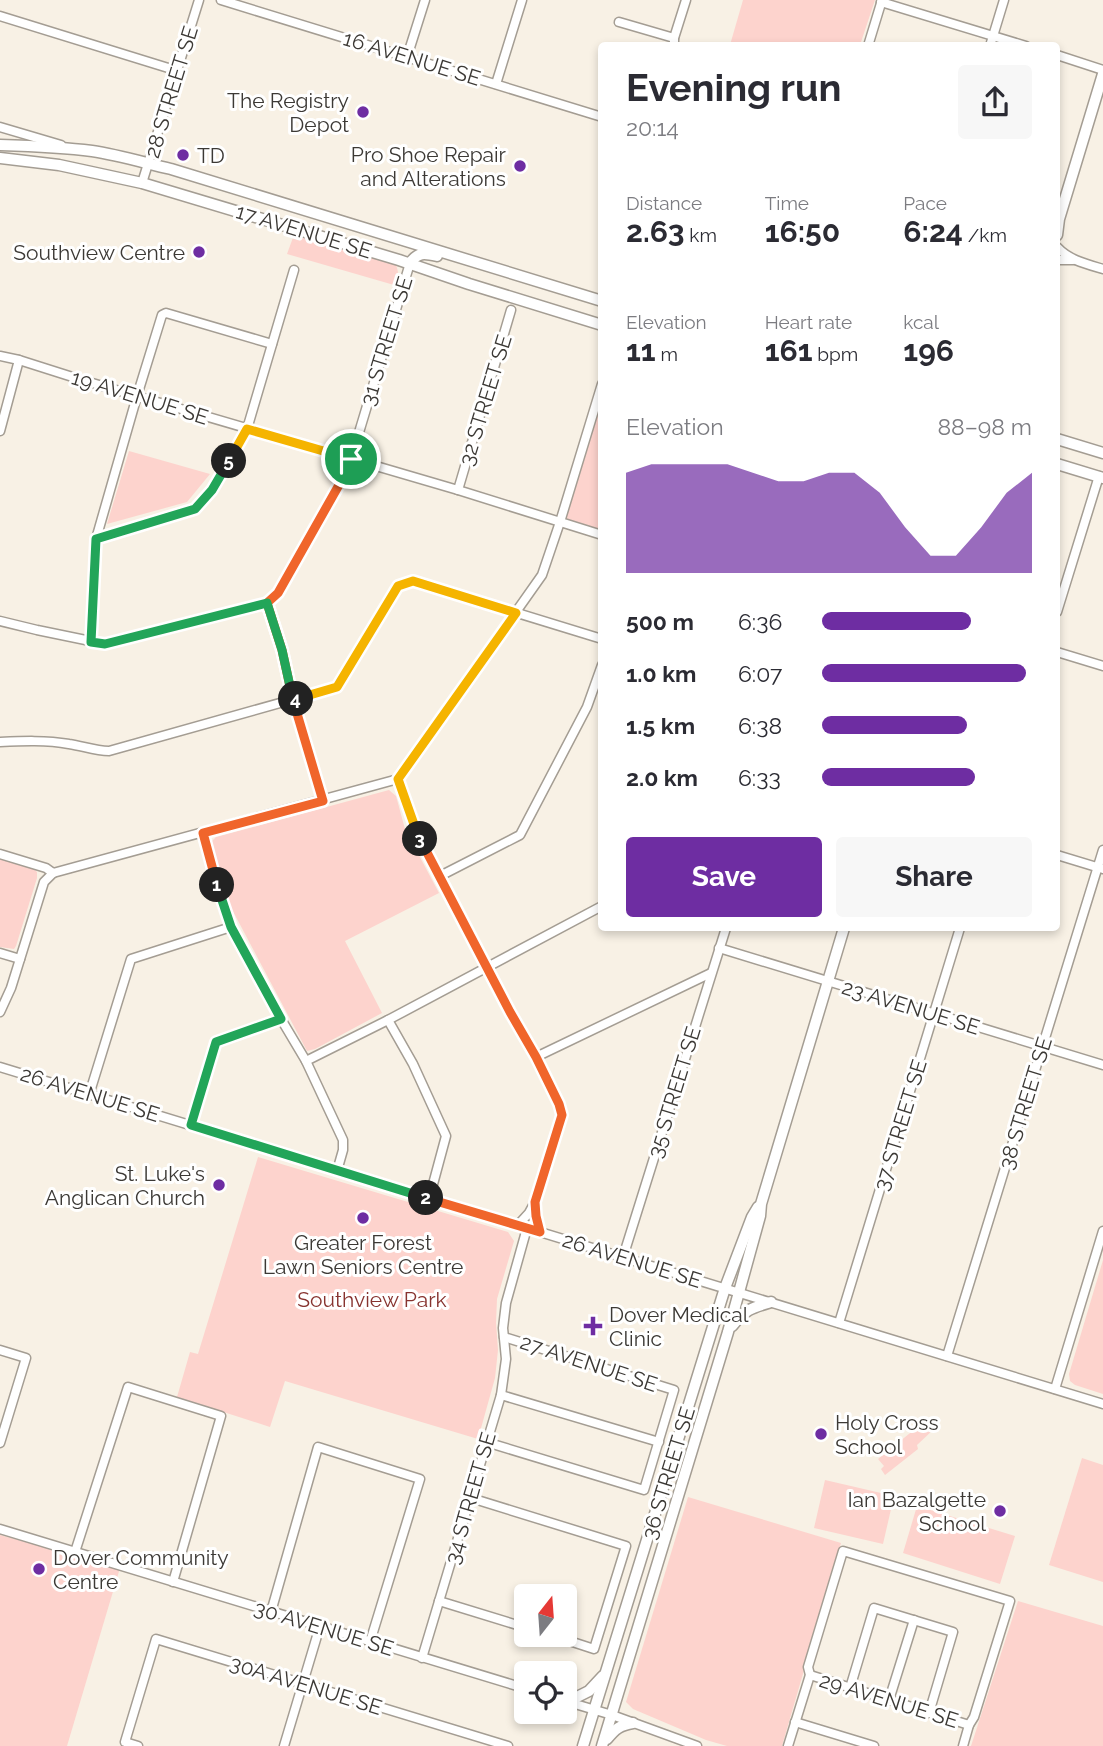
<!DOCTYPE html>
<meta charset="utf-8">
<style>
:root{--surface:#fff;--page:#f7f7f7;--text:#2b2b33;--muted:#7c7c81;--accent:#6e2da2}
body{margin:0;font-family:Raleway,sans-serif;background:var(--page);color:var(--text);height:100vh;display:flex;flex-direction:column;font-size:26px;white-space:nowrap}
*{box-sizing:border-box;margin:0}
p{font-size:23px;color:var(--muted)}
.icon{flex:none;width:38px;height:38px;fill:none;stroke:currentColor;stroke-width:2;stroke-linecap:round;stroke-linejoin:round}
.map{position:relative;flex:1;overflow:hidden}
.sheet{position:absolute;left:598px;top:42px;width:462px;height:889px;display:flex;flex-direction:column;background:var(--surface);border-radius:7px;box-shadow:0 4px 10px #0003}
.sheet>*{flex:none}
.needle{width:46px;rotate:17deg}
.tools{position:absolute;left:514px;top:1584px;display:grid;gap:14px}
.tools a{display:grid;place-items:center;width:63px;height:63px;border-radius:7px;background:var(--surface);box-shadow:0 4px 10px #0003;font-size:35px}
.pin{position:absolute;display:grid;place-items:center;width:60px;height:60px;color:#fff;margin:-30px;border:4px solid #fff;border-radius:50%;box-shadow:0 2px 7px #0007}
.km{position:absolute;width:35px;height:35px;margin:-18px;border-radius:50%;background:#222;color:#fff;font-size:19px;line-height:35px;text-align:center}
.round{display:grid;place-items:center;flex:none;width:74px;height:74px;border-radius:7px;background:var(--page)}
.headline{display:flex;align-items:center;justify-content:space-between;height:119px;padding:0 28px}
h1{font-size:38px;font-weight:700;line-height:52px}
.stats{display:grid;grid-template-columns:repeat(3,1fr);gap:10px;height:119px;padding:7px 28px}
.stats div{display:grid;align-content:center}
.stats b{font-size:30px;font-weight:700}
.stats small{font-size:19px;font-weight:400}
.stats p{font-size:19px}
.chart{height:196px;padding:14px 28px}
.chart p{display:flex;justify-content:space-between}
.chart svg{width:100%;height:126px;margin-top:7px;fill:var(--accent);opacity:.7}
.action{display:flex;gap:14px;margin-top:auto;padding:14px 28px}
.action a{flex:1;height:80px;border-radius:7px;background:var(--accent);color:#fff;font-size:28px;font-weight:700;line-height:80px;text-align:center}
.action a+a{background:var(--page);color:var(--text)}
ul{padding:0 28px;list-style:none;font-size:23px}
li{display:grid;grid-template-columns:112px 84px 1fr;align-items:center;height:52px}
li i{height:18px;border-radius:9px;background:var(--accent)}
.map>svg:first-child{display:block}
.green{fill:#fdd3cd}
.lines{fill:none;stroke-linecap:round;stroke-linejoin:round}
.minor-casing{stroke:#a49d93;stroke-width:11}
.major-casing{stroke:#a49d93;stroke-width:13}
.minor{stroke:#fff;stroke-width:8}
.major{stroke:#fff;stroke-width:10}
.split-1-casing{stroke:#fff;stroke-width:14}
.split-2-casing{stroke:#fff;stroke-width:14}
.split-3-casing{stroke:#fff;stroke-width:14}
.split-4-casing{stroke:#fff;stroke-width:14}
.split-5-casing{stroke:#fff;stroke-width:14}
.split-6-casing{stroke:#fff;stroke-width:14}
.split-1{stroke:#f0652b;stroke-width:9}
.split-2{stroke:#22a559;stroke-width:9}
.split-3{stroke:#f0652b;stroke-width:9}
.split-4{stroke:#f5b400;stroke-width:9}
.split-5{stroke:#22a559;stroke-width:9}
.split-6{stroke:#f5b400;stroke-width:9}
.poi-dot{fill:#6e2da2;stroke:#fff;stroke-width:2.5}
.labels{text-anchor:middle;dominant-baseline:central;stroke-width:6;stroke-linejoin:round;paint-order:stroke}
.street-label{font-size:21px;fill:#3c3935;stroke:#fff}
.poi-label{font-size:21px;fill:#3c3935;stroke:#fff;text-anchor:end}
.park-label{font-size:21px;fill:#87332f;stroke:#fff}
</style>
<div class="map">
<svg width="1103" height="1746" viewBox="0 0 1103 1746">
<rect width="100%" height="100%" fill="#f8f1e5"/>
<g class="green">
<polygon points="743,0 875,0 860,45 730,45"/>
<polygon points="295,232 396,264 398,272 394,285 287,254"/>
<polygon points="597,399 602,401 602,535 560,522"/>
<polygon points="129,451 210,474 187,502 107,524"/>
<polygon points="389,790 396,796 405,829 439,893 345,941 382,1013 315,1049 307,1051 227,900 211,842 216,837"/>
<polygon points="0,859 34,869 37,872 37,878 16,946 14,949 0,947"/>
<polygon points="258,1157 508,1232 514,1241 497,1299 496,1323 498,1350 495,1378 478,1439 285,1381 270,1427 177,1397 190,1352 198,1354"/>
<polygon points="1103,1260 1103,1394 1075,1385 1070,1381 1069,1374"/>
<polygon points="920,1425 934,1429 917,1445 918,1449 885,1475 881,1469 884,1466 878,1459"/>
<polygon points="1082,1458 1103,1465 1103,1582 1049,1565"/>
<polygon points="825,1480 894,1496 883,1544 814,1528"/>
<polygon points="688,1497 841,1543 782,1746 727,1746 706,1740 633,1709 626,1702"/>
<polygon points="917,1506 1015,1536 1000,1584 903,1553"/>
<polygon points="0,1535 120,1568 67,1746 0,1746"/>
<polygon points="1018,1601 1103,1626 1103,1746 971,1746"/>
</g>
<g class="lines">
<defs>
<g id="minor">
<polyline points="221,0 602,117"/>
<polyline points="881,2 1026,46"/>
<polyline points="0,16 178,71"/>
<polyline points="619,22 674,38"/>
<polyline points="674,46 674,38 686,0"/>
<polyline points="868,46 882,0"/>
<polyline points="990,46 1004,0"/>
<polyline points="1057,55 1103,70"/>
<polyline points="407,57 425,0"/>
<polyline points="496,84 522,0"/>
<polyline points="0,127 61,145"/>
<polyline points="142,183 199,0"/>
<path d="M 1057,247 C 1069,260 1086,264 1103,269"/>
<polyline points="1057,260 1073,260"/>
<polyline points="0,356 19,360 82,380 458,490 602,535"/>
<polyline points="0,431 19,360"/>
<polyline points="458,490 511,310"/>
<polyline points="96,539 195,509 213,490 247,429 294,270"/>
<polyline points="267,603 282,650 293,700 323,801"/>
<polyline points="1057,612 1099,476"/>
<polyline points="0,621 37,630 105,644 267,603 277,594 348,469 410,263"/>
<polyline points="91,642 96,539 137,396 162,315 166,313 272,344"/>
<polyline points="1057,652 1103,666"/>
<path d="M 0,742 C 23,741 46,740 69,744 C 83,746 95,751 109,751 L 337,687 L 398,586 L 413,581 L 602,639"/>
<polyline points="398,779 416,830 510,1012 536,1057 559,1104 562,1115 535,1202 529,1213 518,1225"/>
<polyline points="203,833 224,909 231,927 281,1019 306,1061 343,1140 343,1150 337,1171"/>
<polyline points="0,854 46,868 53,873"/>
<polyline points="1057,855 1103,869"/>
<polyline points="53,873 398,779 542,575 560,522 602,384"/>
<polyline points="440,876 520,835 587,707 602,665"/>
<polyline points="719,948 1103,1065"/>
<polyline points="0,953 20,959"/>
<polyline points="0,1012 11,988 44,882 53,873"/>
<polyline points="388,1020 413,1064 446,1136 429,1199"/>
<polyline points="536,1057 711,973"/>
<polyline points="306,1061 388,1020 602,906"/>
<polyline points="0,1067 1103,1404"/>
<polyline points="89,1095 131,959 231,927"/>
<polyline points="191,1125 216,1042 281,1019"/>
<polyline points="535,1204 536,1216 540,1232"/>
<polyline points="623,1257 726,928"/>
<polyline points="839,1323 960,928"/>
<polyline points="0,1350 26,1358 0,1443"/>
<polyline points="947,1356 1103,850"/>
<polyline points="1055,1389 1103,1231"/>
<polyline points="501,1395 659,1442"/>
<polyline points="486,1442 644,1490 674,1390 504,1337"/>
<polyline points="471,1498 626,1546 594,1649 548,1634"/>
<polyline points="0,1529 527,1689"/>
<polyline points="75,1552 128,1387 221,1416 173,1582"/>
<polyline points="439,1601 527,1628"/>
<polyline points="271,1612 318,1447 420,1479 370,1642"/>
<polyline points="422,1658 501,1395 506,1359 503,1328 506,1303 527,1228"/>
<polyline points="810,1675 969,1725"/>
<polyline points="850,1688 874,1608 953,1632 929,1713"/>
<polyline points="889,1700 914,1620"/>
<polyline points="565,1701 612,1715 697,1746"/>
<polyline points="795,1722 874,1746"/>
<polyline points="138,1746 125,1742 156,1639 508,1746"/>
<polyline points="284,1746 320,1626"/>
<polyline points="788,1746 810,1675 808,1667 843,1551 1010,1601 974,1717 969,1725 963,1746"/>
</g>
<g id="major">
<path d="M 0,145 C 31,146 61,147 92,151 C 119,155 145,163 171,169 L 602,301"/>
<polyline points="0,158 59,165 142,183 399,260 469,284 602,325"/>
<polyline points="1057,235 1059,219 1103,74"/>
<path d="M 410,263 C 418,252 424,253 437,256"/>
<polyline points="1057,439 1103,453"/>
<polyline points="1057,464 1103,478"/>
<path d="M 732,1326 C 746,1309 751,1308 771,1302"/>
<polyline points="567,1702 589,1691 603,1676"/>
<path d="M 607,1739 C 615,1729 620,1725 633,1723"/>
<polyline points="583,1746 725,1288 752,1217 758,1207"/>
<polyline points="602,1746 728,1332 760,1216 761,1204 844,928"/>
</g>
</defs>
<use href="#minor" class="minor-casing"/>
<use href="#major" class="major-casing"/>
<use href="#minor" class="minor"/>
<use href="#major" class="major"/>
</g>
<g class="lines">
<defs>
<polyline id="split-1" points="217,885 203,833 323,801 293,700 282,650 267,603 278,593 348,469 351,459"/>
<polyline id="split-2" points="217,885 231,927 281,1019 216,1042 191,1125 426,1198"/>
<polyline id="split-3" points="420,839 510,1012 536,1057 559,1104 562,1115 535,1202 536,1216 540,1232 426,1198"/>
<polyline id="split-4" points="296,699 337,687 398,586 413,581 516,613 398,779 416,830 420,839"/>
<polyline id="split-5" points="229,461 212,490 195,509 96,539 91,642 105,644 267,603 282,650 293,700 296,699"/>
<polyline id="split-6" points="229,461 247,429 351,459"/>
</defs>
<use href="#split-1" class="split-1-casing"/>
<use href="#split-2" class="split-2-casing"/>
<use href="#split-3" class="split-3-casing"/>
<use href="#split-4" class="split-4-casing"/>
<use href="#split-5" class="split-5-casing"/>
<use href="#split-6" class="split-6-casing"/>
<use href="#split-1" class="split-1"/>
<use href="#split-2" class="split-2"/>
<use href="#split-3" class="split-3"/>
<use href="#split-4" class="split-4"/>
<use href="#split-5" class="split-5"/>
<use href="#split-6" class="split-6"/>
</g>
<g class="poi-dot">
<circle cx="363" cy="112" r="7"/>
<circle cx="183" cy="155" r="7"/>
<circle cx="520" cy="166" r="7"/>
<circle cx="199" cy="252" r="7"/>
<circle cx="219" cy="1185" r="7"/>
<circle cx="363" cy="1218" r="7"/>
<path d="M589.5 1315.5h7v7h7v7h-7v7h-7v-7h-7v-7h7z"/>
<circle cx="821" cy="1434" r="7"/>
<circle cx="1000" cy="1511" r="7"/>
<circle cx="39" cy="1569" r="7"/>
</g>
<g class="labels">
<g class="street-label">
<text transform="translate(412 58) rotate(17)">16 AVENUE SE</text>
<text transform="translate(171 92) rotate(-73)">28 STREET SE</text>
<text transform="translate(304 231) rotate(17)">17 AVENUE SE</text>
<text transform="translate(386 341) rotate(-73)">31 STREET SE</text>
<text transform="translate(140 397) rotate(17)">19 AVENUE SE</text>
<text transform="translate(485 400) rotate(-73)">32 STREET SE</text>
<text transform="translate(911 1007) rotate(17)">23 AVENUE SE</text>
<text transform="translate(674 1092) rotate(-73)">35 STREET SE</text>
<text transform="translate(90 1094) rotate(17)">26 AVENUE SE</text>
<text transform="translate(1025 1103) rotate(-73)">38 STREET SE</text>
<text transform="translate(900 1125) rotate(-73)">37 STREET SE</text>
<text transform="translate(632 1260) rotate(17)">26 AVENUE SE</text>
<text transform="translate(589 1363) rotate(18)">27 AVENUE SE</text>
<text transform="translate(668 1473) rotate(-73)">36 STREET SE</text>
<text transform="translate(470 1498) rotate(-74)">34 STREET SE</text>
<text transform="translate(324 1628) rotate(17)">30 AVENUE SE</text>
<text transform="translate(306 1685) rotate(17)">30A AVENUE SE</text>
<text transform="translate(889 1700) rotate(17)">29 AVENUE SE</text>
</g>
<g class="poi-label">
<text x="349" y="100">The Registry<tspan x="349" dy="24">Depot</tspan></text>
<text x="506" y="154">Pro Shoe Repair<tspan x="506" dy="24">and Alterations</tspan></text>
<text x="197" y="155" text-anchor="start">TD</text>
<text x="185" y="252">Southview Centre</text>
<text x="205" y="1173">St. Luke's<tspan x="205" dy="24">Anglican Church</tspan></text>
<text x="363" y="1242" text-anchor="middle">Greater Forest<tspan x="363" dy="24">Lawn Seniors Centre</tspan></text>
<text x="609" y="1314" text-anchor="start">Dover Medical<tspan x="609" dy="24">Clinic</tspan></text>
<text x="835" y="1422" text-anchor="start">Holy Cross<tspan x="835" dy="24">School</tspan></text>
<text x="986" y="1499">Ian Bazalgette<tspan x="986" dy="24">School</tspan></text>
<text x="53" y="1557" text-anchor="start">Dover Community<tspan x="53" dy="24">Centre</tspan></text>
</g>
<g class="park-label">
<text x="372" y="1299">Southview Park</text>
</g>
</g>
</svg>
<div class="tools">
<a><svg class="needle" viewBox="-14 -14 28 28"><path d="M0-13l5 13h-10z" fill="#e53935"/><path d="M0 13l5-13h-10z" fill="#7c7c81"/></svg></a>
<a><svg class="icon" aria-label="locate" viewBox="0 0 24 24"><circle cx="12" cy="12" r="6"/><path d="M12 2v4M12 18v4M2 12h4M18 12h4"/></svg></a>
</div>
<div class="pin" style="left:351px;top:459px;background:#1e9e55"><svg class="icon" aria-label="arrive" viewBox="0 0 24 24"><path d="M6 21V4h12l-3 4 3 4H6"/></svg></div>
<b class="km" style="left:217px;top:885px">1</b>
<b class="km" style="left:426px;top:1198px">2</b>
<b class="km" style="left:420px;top:839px">3</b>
<b class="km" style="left:296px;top:699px">4</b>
<b class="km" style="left:229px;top:461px">5</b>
<section class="sheet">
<div class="headline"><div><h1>Evening run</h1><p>20:14</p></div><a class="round"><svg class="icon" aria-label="share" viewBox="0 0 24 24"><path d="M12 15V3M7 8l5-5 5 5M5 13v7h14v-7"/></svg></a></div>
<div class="stats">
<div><p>Distance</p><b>2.63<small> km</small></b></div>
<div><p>Time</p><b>16:50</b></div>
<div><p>Pace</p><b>6:24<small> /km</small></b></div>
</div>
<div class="stats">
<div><p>Elevation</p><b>11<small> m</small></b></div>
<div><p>Heart rate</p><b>161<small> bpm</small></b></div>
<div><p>kcal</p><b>196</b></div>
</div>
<div class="chart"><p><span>Elevation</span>88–98 m</p>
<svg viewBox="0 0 160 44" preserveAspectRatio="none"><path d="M0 44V9L10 6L20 6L30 6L40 6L50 9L60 12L70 12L80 9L90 9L100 16L110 28L120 38L130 38L140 28L150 16L160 9V44z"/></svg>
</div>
<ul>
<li><b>500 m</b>6:36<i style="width:71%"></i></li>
<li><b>1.0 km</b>6:07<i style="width:97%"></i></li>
<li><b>1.5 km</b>6:38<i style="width:69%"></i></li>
<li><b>2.0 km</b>6:33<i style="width:73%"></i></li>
</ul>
<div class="action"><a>Save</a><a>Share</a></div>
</section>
</div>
